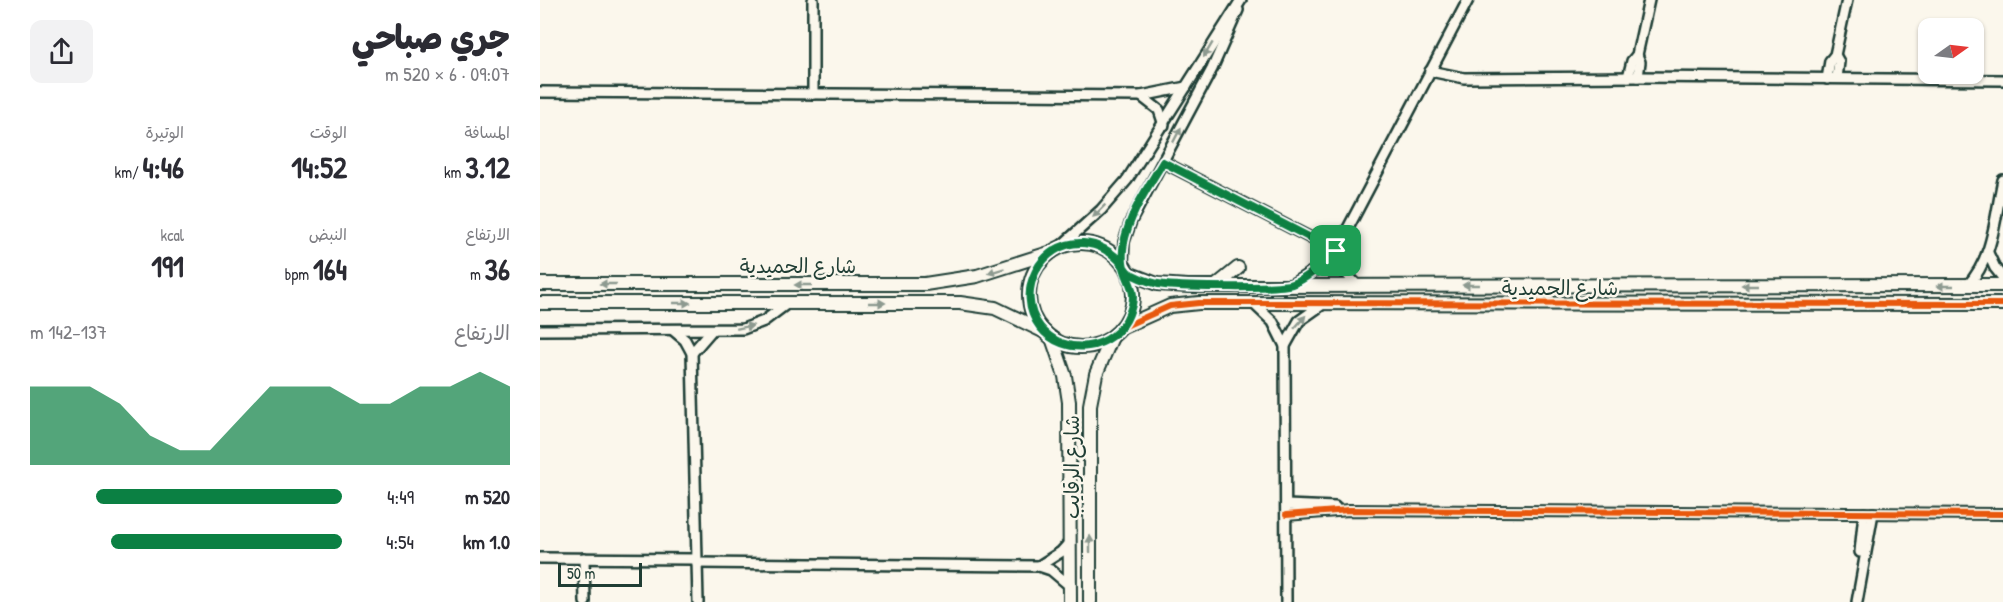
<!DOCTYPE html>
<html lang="ar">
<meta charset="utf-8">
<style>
:root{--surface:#fff;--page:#f2f2f3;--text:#2b2b33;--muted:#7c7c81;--accent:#0b8043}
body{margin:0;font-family:"Patrick Hand","Playpen Sans Arabic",sans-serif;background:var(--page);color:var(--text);direction:rtl;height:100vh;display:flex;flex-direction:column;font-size:22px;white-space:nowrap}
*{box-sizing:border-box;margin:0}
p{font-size:20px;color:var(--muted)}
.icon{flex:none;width:33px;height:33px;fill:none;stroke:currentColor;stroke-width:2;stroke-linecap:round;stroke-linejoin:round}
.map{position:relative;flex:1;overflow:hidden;direction:ltr}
.side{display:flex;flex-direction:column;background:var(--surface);width:540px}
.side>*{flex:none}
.needle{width:39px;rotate:76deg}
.tools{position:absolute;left:1378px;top:18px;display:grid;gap:12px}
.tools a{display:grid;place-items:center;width:66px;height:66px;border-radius:12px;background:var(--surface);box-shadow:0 2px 4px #0004;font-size:30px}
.scale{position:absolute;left:18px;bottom:15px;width:84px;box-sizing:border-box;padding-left:6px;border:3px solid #1f3d34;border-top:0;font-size:16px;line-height:21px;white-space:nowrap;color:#1f3d34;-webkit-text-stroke:4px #fbf7ec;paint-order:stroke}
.pin{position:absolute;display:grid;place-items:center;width:51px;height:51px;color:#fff;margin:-26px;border-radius:12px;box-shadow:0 3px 9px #0006}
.round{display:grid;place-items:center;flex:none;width:63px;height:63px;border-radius:12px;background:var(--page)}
.head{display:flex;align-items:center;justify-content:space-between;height:102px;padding:0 30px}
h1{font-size:33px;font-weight:800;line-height:45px}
.stats{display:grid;grid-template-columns:repeat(3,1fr);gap:9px;height:102px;padding:6px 30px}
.stats div{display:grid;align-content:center}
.stats b{font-size:30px;font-weight:800}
.stats small{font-size:16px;font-weight:400}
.stats p{font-size:16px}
.chart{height:168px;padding:12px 30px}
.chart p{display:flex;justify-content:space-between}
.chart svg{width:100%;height:108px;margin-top:6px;fill:var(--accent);opacity:.7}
ul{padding:0 30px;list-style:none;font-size:20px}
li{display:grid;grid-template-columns:96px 72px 1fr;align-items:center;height:45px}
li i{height:15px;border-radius:8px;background:var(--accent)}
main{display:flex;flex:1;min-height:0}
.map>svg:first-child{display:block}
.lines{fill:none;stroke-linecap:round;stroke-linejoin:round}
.street-casing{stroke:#1f3d34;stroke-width:14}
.secondary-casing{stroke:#1f3d34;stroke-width:16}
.street{stroke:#fbf7ec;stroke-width:9}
.secondary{stroke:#fbf7ec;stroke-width:12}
.cycleway-casing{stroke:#fbf7ec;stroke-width:10}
.cycleway{stroke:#e8590c;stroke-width:6}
.oneway{fill:#8d9a90}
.route-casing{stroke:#fff;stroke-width:12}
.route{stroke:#0b8043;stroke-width:8}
.labels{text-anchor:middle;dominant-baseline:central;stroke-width:5;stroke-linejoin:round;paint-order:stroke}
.street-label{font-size:20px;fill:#1f3d34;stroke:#fbf7ec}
</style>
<main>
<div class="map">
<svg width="1463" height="602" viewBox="0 0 1463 602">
<rect width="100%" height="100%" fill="#fbf7ec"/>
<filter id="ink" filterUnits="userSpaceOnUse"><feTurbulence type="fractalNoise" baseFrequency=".0167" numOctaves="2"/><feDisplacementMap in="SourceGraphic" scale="12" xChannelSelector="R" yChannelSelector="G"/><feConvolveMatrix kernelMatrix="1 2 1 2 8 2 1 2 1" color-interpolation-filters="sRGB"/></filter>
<g filter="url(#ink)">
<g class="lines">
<defs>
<g id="street">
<polyline points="273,0 273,94"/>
<polyline points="1097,55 1100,62 1098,77"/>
<polyline points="1295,55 1299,62 1297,78"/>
<polyline points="890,71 924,78 1098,77 1463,80"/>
<polyline points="1088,77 1092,61 1097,55 1109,0"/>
<polyline points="1287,79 1290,61 1295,55 1307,0"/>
<polyline points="0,92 601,96 646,87"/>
<polyline points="601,96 619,110 624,125"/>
<polyline points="623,162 796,251 803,270 817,285"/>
<polyline points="519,248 561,210 587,180 701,0"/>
<polyline points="1448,253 1455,268 1463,278"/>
<polyline points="583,265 584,242 591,221 672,69 698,10"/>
<polyline points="751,285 775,270 796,251 928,0"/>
<path d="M 1427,286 C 1454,258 1455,216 1463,180"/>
<polyline points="714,304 733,322 745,346"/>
<polyline points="0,330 203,329 224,321 248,303"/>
<polyline points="133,330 145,340 152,353 158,602"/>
<polyline points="152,353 172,330"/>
<polyline points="746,505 795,507"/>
<polyline points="746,515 809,510 1463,514"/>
<polyline points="1320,552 1324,513"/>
<polyline points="0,558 157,559"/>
<polyline points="44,558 45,602"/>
<polyline points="157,563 499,566 511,570 530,586"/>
<polyline points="499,566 521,552 530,542"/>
<polyline points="746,602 745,346 759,321 783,304"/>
<polyline points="1317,602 1333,513"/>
</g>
<g id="secondary">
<circle cx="541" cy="295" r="52"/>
<polyline points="588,273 617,284 648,286 1463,285"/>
<polyline points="0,284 385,284 437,276 512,252"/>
<polyline points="677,285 698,268"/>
<polyline points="0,303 420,303 455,308 505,332"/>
<polyline points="581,328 630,306 659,303 1463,304"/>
<polyline points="512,338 525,376 529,402 530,602"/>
<polyline points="550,602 550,405 556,374 572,337"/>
</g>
</defs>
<use href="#street" class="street-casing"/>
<use href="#secondary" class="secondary-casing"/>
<use href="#street" class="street"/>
<use href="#secondary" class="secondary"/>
<defs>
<g id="cycleway">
<polyline points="581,328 630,306 659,303 1463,304"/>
<polyline points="746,515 809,510 1463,514"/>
</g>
</defs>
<use href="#cycleway" class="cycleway-casing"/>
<use href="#cycleway" class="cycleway"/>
</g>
<defs><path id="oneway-solid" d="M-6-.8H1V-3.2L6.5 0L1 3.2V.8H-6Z" transform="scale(1.5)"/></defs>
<g class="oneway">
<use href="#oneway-solid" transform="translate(668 50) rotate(121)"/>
<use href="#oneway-solid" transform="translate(637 135) rotate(-62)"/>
<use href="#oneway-solid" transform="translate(559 211) rotate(135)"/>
<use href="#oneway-solid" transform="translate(456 271) rotate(163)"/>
<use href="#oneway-solid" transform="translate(68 284) rotate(-180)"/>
<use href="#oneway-solid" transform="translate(263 285) rotate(-180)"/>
<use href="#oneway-solid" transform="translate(931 285) rotate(-180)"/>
<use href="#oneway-solid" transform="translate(1210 285) rotate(-180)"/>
<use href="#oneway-solid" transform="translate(1405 286) rotate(-180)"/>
<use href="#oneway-solid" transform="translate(142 303)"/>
<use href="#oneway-solid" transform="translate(337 303)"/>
<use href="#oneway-solid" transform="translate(760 322) rotate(-49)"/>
<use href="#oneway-solid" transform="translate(205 327) rotate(-12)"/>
<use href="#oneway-solid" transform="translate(550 544) rotate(-90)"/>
</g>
</g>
<g class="lines" filter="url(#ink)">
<defs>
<path id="route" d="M 796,251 C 783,263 769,278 752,284 C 740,289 643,287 625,285 C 614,284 601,279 591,274 C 586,272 585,268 582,264 C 573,252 558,244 543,243 C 500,241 474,293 500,327 C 524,358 575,351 589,314 C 600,288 585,282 583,262 C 582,252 584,240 587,231 C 594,207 610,184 623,162 L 796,251"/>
</defs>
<use href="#route" class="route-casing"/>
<use href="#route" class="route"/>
</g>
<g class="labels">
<g class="street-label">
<text x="258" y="265">شارع الحميدية</text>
<text x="1020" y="287">شارع الحميدية</text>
<text transform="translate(531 467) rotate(-90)">شارع الرقايب</text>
</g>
</g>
</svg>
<div class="tools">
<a><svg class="needle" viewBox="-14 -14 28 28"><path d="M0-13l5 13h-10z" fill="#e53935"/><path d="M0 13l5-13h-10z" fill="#7c7c81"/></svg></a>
</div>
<div class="scale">50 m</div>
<div class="pin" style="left:796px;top:251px;background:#1e9e55"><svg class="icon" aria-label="arrive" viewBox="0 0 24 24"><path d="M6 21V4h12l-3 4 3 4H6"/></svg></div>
</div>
<section class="side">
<div class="head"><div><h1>جري صباحي</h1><p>09:07 · 6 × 520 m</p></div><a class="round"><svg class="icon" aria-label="share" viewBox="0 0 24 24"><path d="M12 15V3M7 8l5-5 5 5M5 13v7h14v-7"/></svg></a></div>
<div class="stats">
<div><p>المسافة</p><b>3.12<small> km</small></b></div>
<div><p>الوقت</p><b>14:52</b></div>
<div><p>الوتيرة</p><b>4:46<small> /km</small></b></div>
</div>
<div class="stats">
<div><p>الارتفاع</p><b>36<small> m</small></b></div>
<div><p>النبض</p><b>164<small> bpm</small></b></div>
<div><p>kcal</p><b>191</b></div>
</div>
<div class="chart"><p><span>الارتفاع</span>137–142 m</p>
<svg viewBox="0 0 160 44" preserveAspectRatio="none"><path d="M0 44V12L10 12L20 12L30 19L40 32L50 38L60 38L70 25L80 12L90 12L100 12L110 19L120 19L130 12L140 12L150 6L160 12V44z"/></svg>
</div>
<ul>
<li><b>520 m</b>4:49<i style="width:79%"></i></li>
<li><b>1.0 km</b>4:54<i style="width:74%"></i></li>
</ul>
</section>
</main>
